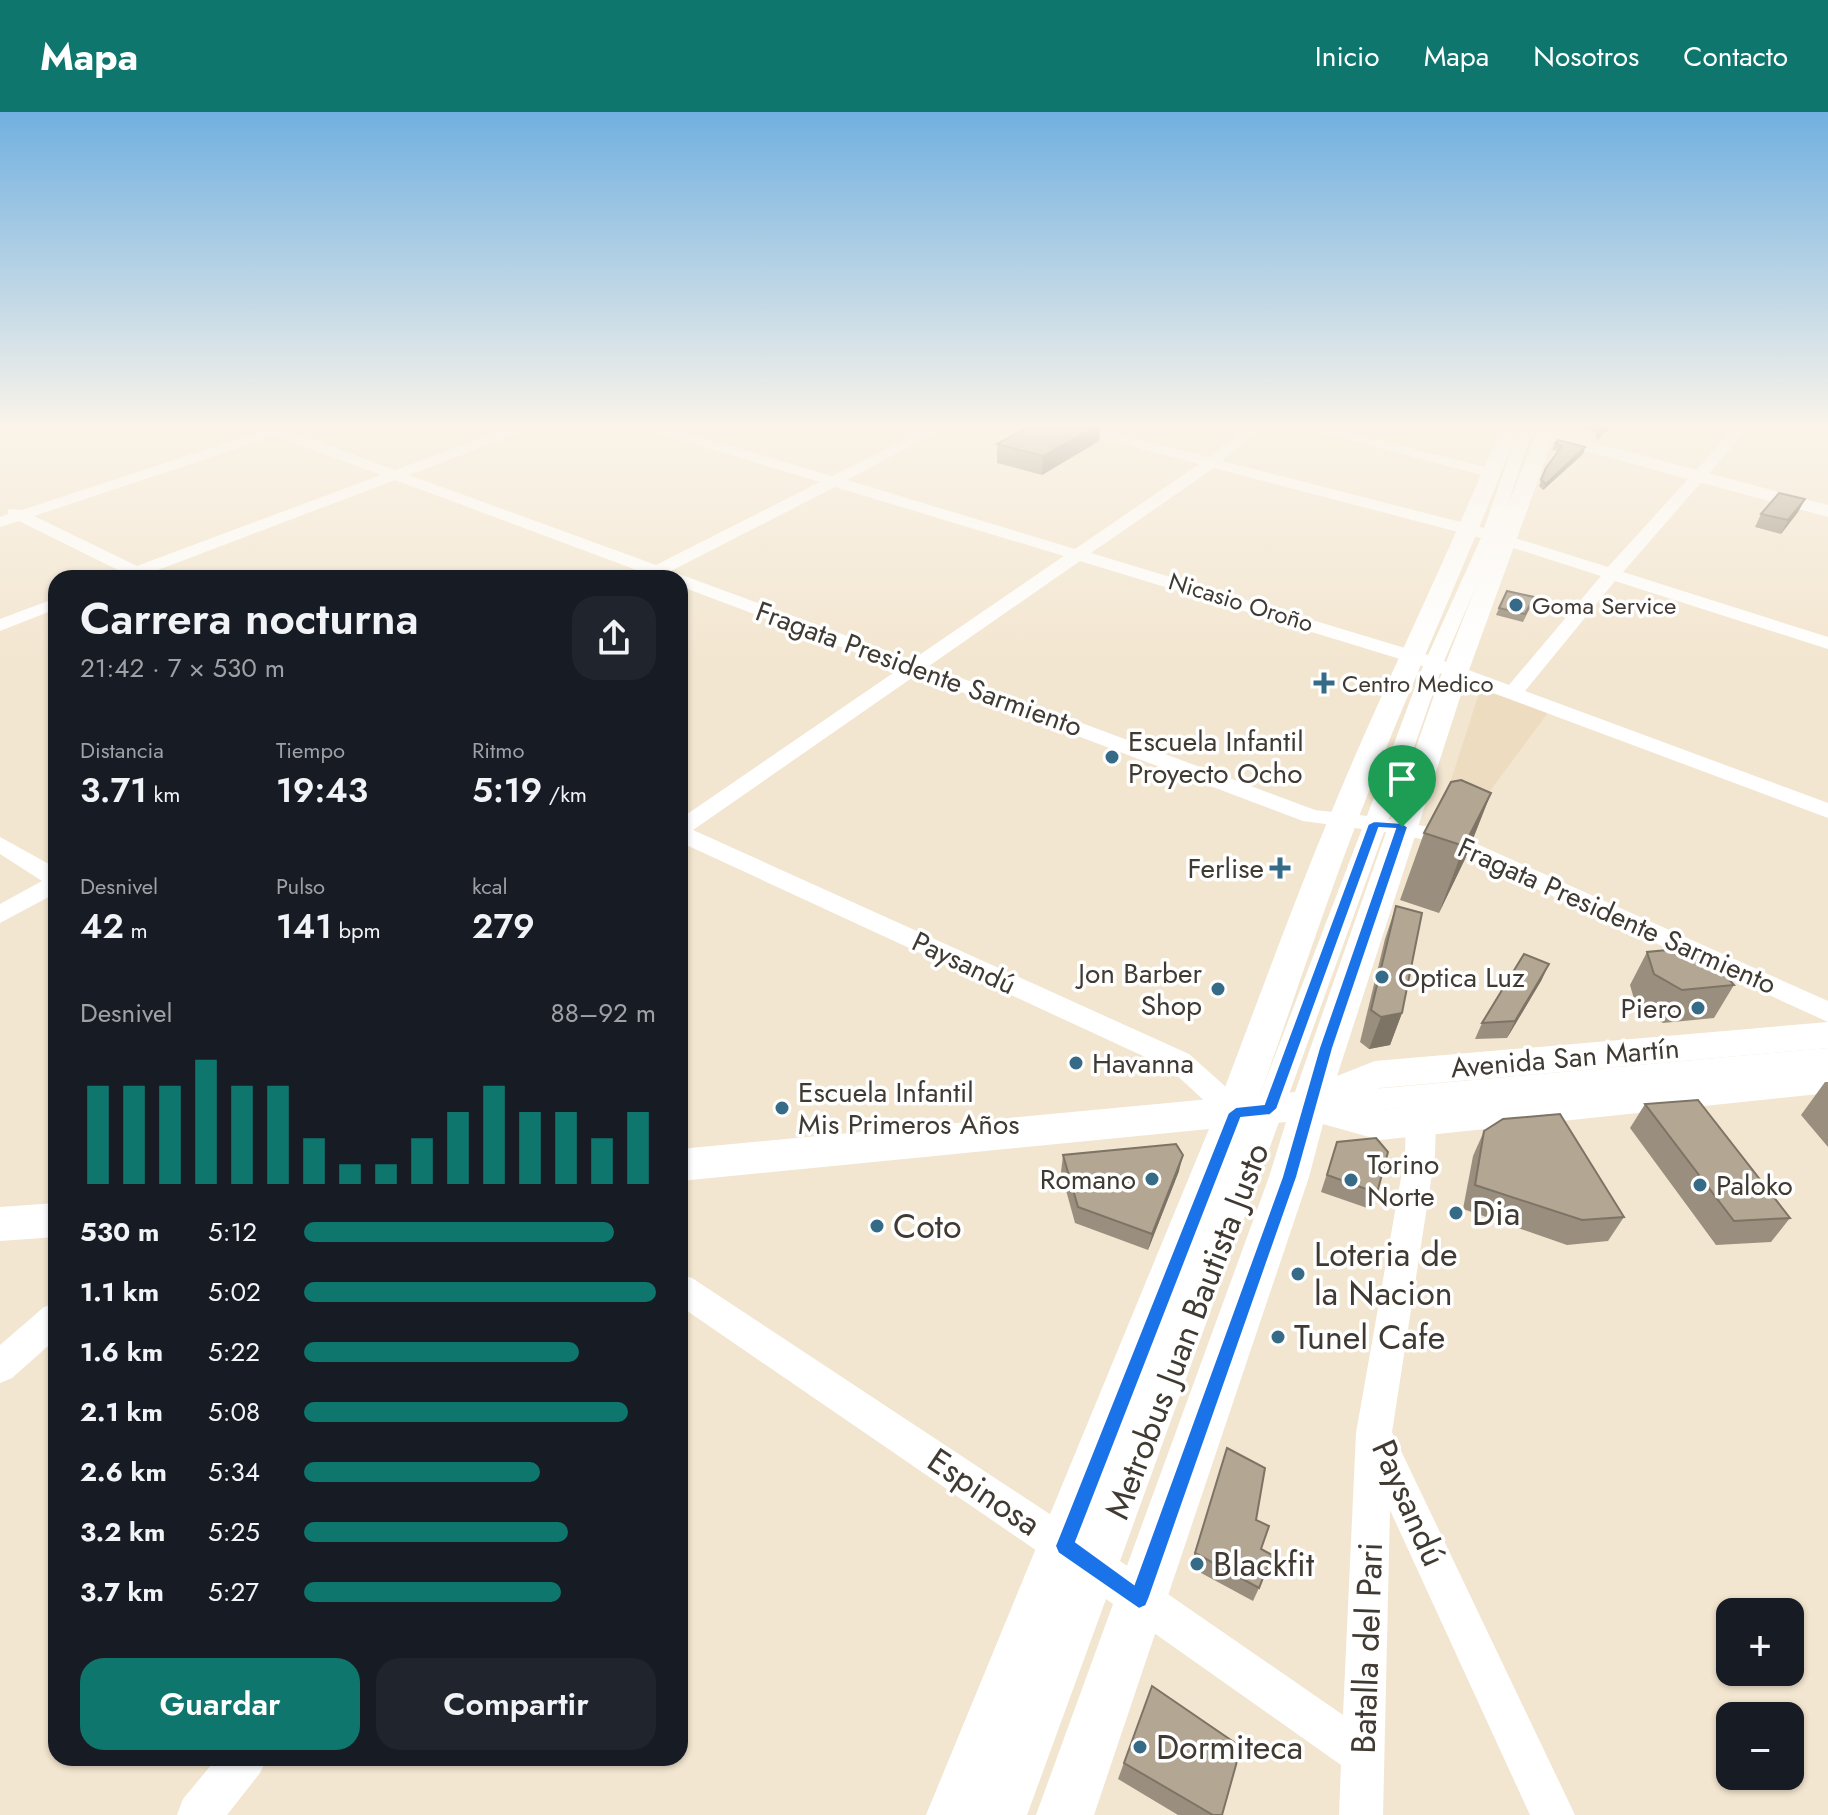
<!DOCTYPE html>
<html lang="es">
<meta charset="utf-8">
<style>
:root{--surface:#171b24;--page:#20242c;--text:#f1f3f6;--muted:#9ea1a6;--accent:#0f766e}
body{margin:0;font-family:Jost,sans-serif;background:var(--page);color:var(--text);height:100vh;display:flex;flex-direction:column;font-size:30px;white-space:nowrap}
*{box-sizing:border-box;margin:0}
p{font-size:26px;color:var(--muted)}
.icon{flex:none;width:44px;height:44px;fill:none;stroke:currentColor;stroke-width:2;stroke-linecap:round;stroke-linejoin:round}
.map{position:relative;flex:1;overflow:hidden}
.sheet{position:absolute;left:48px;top:458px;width:640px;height:1196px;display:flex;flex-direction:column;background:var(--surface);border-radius:24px;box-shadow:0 2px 6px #0004}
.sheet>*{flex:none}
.controls{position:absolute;left:1716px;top:1486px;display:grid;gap:16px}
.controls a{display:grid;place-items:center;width:88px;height:88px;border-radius:16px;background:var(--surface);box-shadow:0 2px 6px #0004;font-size:40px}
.pin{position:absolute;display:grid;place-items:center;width:68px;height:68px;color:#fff;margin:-82px -34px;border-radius:50% 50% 50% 0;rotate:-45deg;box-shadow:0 0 8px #0007}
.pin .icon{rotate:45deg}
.round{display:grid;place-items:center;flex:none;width:84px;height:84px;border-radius:24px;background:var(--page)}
.summary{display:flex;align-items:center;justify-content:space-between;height:136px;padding:0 32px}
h1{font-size:44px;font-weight:600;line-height:60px}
.stats{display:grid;grid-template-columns:repeat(3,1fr);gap:12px;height:136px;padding:8px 32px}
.stats div{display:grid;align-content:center}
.stats b{font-size:34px;font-weight:600}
.stats small{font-size:22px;font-weight:400}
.stats p{font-size:22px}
.chart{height:224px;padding:16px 32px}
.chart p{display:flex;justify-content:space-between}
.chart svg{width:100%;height:144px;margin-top:8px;stroke:var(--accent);stroke-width:6}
.cta{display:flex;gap:16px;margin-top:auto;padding:16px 32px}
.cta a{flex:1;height:92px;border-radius:24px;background:var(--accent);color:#fff;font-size:32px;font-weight:600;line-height:92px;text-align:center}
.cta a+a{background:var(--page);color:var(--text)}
ul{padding:0 32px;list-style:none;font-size:26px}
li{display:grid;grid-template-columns:128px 96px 1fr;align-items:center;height:60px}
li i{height:20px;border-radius:10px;background:var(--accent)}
header{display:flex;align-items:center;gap:48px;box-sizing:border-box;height:112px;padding:0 40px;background:var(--accent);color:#fff}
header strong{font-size:38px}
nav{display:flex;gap:44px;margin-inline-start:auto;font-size:28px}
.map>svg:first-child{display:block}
.built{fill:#eddcbf}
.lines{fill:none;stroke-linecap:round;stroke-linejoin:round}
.minor{fill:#fff;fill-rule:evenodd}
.major{fill:#fff;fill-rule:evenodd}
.wall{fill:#9a8f7e}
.shaded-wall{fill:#7d7466}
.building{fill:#b3a692;stroke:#7d7466;stroke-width:2}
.route{fill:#1a73e8;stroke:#fff;stroke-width:2;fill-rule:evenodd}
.poi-dot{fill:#366b87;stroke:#fff;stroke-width:3}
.labels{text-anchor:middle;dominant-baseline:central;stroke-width:7;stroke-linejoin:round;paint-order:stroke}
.far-street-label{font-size:24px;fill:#403a32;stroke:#fff}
.far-poi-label{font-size:24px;fill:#403a32;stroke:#fff;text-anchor:start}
.street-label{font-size:28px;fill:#403a32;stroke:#fff}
.poi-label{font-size:28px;fill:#403a32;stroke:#fff;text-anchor:start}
.near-poi-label{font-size:34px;fill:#403a32;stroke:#fff;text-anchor:start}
.near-street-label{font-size:34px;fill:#403a32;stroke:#fff}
</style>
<header>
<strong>Mapa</strong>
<nav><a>Inicio</a><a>Mapa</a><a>Nosotros</a><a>Contacto</a></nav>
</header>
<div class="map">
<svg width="1828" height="1703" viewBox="0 0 1828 1703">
<rect width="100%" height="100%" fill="#f3e6d0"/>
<polygon class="built" points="1480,578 1550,598 1467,710 1444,690"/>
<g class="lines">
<g class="minor">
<path d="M 250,312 L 286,314 L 287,318 L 395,358 L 518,312 L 537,312 L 535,315 L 409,363 L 656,453 L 820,370 L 638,315 L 636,312 L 657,312 L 832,364 L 935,312 L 952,312 L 847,368 L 1075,437 L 1199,352 L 1056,315 L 1054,312 L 1076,312 L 1209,345 L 1249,312 L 1264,312 L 1222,349 L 1484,416 L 1515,327 L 1527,312 L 1541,312 L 1529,328 L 1499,421 L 1608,455 L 1738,312 L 1752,312 L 1623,460 L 1828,525 L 1828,537 L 1615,469 L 1525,579 L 1828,691 L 1828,706 L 1440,561 L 1389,707 L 1448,719 L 1828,889 L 1828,910 L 1432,729 L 1384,720 L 1120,1449 L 1343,1603 L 1356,1321 L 1405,1043 L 1406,1009 L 1411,1001 L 1421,998 L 1431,1001 L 1436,1009 L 1435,1043 L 1392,1320 L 1575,1703 L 1530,1703 L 1390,1398 L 1383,1703 L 1339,1703 L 1341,1653 L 1106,1487 L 1027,1703 L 983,1703 L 1075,1465 L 680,1194 L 680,1162 L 692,1166 L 1089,1428 L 1362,717 L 1303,709 L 916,563 L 693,718 L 1189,942 L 1246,993 L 1251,1001 L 1246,1009 L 1236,1012 L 1226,1009 L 1169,956 L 680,730 L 680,707 L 899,557 L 680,474 L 680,466 L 641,466 L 642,460 L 395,368 L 150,461 L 150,466 L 113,466 L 122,460 L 19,409 L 0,415 L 0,405 L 8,402 L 8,397 L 22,398 L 262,319 ZM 275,324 L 381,363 L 137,454 L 34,404 ZM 1214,356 L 1481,426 L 1428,543 L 1091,441 ZM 835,375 L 1064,444 L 912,548 L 671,459 ZM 1495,430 L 1601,464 L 1509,573 L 1444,549 ZM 1080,449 L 1423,554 L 1367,704 L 1315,698 L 929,554 Z"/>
<polygon points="1289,312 1312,312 1498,358 1501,361 1493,366"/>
<polygon points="1542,312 1563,312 1595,323 1585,335 1580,336 1573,332 1579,325"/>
<polygon points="56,486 56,497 0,519 0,507"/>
<polygon points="0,725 56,756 56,781 0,811 0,792 42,769 0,742"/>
<polygon points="1828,936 1828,956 1318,1004 1308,1001 1303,993 1308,985 1318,982"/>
<polygon points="56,1191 56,1227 12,1266 0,1271 0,1233 44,1195"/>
<polygon points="217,1646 267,1646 260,1661 227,1703 177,1703 183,1687"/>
</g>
<g class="major">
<path d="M 1502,312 L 1520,312 C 1470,445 1409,574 1358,707 C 1323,798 1293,891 1260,983 L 1295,980 L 1443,558 L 1540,312 L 1558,312 L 1555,320 L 1828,393 L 1828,405 L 1552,330 L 1469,558 L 1337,964 L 1375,949 L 1828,910 L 1828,936 L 1380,976 L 1350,990 L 1380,998 L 1828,953 L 1828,981 L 1380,1028 L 1323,1012 L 1309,1065 L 1094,1703 L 1036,1703 L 1269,1065 L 1286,1010 L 1249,1013 L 984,1703 L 926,1703 L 1209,1017 L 680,1069 L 680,1037 L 1221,986 C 1256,894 1290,800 1328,708 C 1383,574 1448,446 1502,312 Z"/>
<polygon points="56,1091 56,1125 0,1129 0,1095"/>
</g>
</g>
<g class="wall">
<polygon points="1034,312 1101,312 1099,329 1042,363 997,351 997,332"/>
<polygon points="1576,312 1614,312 1597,328 1596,320 1575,313"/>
<polygon points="1555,331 1585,335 1583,342 1543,378 1539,374 1546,356 1558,339 1552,338"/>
<polygon points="1805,387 1798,400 1781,422 1755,415 1761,402"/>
<polygon points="1532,492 1523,510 1496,503 1499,496"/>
<polygon points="1491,681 1465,747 1439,801 1400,788 1424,721"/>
<polygon points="1396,794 1402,901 1390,933 1369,937 1360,930 1385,827"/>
<polygon points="1647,840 1734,873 1714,906 1663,911 1636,894 1630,873"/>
<polygon points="1549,852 1541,869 1507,926 1475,927 1482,911"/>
<polygon points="1825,970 1828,970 1828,1035 1801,1003"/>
<polygon points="1645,992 1790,1106 1771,1130 1716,1133 1630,1016"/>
<polygon points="1484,1019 1624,1105 1608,1129 1567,1133 1463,1097 1473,1044"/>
<polygon points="1337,1030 1377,1081 1370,1097 1321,1080"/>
<polygon points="1063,1043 1179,1059 1148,1138 1075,1111 1061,1060"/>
<polygon points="1227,1336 1256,1408 1261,1437 1259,1476 1253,1489 1190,1455"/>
<polygon points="1152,1574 1222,1703 1178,1703 1118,1667"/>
</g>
<g class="shaded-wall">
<polygon points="1100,312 1101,312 1099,329 1042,363 1043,344"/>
<polygon points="1607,312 1614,312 1597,328 1602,316"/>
<polygon points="1585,335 1583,342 1543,378 1546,372"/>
<polygon points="1805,387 1798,400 1781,422 1788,408"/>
<polygon points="1491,681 1465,747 1439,801 1464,734"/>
<polygon points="1549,852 1541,869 1507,926 1515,909"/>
<polygon points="1402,901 1390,933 1369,937 1381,905"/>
<polygon points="1183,1043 1179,1059 1148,1138 1152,1122"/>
</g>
<g class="building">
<polygon points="1034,312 1100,312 1043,344 997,332"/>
<polygon points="1558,328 1585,335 1546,372 1541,368 1546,356 1562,334 1555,331"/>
<polygon points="1779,381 1805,387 1788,408 1761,402"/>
<polygon points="1507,479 1534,485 1525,502 1499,496"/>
<polygon points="1461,668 1491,681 1464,734 1424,721 1451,670"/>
<polygon points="1396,794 1422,801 1402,901 1381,905 1371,898"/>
<polygon points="1678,837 1715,851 1734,873 1682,878 1654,862 1647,840"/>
<polygon points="1524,842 1549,852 1515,909 1482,911"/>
<polygon points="1698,988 1790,1106 1734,1109 1645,992"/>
<polygon points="1560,1002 1624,1105 1582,1108 1475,1073 1484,1019 1503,1007"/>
<polygon points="1376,1026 1388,1040 1377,1081 1327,1063 1337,1030"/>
<polygon points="1176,1032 1183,1043 1152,1122 1078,1095 1063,1043"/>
<polygon points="1227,1336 1265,1356 1256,1408 1269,1414 1261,1437 1272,1443 1259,1476 1195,1441"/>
<polygon points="1152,1574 1241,1635 1222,1703 1213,1703 1124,1651"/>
</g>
<linearGradient id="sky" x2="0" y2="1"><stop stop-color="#71b0e0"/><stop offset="0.57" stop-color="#faf4ea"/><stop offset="1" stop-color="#faf4ea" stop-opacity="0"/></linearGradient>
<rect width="1828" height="550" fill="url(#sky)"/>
<path class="route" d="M 1374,709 L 1402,711 L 1408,715 L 1333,936 L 1297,1065 L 1149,1487 L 1146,1494 L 1139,1497 L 1058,1441 L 1055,1434 L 1228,1001 L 1236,995 L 1264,992 L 1368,712 ZM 1379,716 L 1395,717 L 1319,936 L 1282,1065 L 1134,1472 L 1076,1430 L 1241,1006 L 1270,1003 L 1277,997 Z"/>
<g class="poi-dot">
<circle cx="1516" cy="493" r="8"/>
<path d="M1320 559h8v8h8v8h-8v8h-8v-8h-8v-8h8z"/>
<circle cx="1112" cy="645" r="8"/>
<path d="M1276 744h8v8h8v8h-8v8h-8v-8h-8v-8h8z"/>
<circle cx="1382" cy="865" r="8"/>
<circle cx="1218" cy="877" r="8"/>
<circle cx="1698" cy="896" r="8"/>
<circle cx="1076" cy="951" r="8"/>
<circle cx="782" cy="996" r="8"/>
<circle cx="1152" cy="1067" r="8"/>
<circle cx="1351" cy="1068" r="8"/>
<circle cx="1700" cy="1073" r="8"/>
<circle cx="1456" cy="1101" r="8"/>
<circle cx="877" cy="1114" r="8"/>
<circle cx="1298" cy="1162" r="8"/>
<circle cx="1278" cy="1225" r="8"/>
<circle cx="1197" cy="1452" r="8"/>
<circle cx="1140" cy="1635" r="8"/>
</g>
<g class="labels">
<g class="far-street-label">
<text transform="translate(1241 490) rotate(17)">Nicasio Oroño</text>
</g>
<g class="far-poi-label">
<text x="1532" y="493">Goma Service</text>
<text x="1342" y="571">Centro Medico</text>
</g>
<g class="street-label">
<text transform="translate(919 557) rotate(20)">Fragata Presidente Sarmiento</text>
<text transform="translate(1617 804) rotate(24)">Fragata Presidente Sarmiento</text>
<text transform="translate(964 851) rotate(25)">Paysandú</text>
<text transform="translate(1565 946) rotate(-5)">Avenida San Martín</text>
</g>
<g class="poi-label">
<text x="1128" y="629">Escuela Infantil<tspan x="1128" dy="32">Proyecto Ocho</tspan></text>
<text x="1264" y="756" text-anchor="end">Ferlise</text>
<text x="1202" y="861" text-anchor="end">Jon Barber<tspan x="1202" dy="32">Shop</tspan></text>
<text x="1398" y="865">Optica Luz</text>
<text x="1682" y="896" text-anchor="end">Piero</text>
<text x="1092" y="951">Havanna</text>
<text x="798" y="980">Escuela Infantil<tspan x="798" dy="32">Mis Primeros Años</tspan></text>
<text x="1367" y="1052">Torino<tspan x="1367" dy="32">Norte</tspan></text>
<text x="1136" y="1067" text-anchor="end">Romano</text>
<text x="1716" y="1073">Paloko</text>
</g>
<g class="near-poi-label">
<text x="1472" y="1101">Dia</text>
<text x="893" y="1114">Coto</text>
<text x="1314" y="1142">Loteria de<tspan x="1314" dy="39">la Nacion</tspan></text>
<text x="1294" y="1225">Tunel Cafe</text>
<text x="1213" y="1452">Blackfit</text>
<text x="1156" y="1635">Dormiteca</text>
</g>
<g class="near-street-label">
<text transform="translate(1187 1219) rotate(-69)">Metrobus Juan Bautista Justo</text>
<text transform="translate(984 1380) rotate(34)">Espinosa</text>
<text transform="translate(1409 1391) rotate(66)">Paysandú</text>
<text transform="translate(1367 1536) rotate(-88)">Batalla del Pari</text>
</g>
</g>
</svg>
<div class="controls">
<a>+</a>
<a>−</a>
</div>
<div class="pin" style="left:1402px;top:715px;background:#1e9e55"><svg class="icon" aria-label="arrive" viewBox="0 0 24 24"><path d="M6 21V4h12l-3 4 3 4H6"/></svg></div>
<section class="sheet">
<div class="summary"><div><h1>Carrera nocturna</h1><p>21:42 · 7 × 530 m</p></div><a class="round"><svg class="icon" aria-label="share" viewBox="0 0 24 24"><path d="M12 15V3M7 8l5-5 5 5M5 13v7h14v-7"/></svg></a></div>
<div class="stats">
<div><p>Distancia</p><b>3.71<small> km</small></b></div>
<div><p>Tiempo</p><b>19:43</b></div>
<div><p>Ritmo</p><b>5:19<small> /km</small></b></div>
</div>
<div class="stats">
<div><p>Desnivel</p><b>42<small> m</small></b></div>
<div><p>Pulso</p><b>141<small> bpm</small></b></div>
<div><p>kcal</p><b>279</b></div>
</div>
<div class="chart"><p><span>Desnivel</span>88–92 m</p>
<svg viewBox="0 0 160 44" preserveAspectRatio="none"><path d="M5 44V14M15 44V14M25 44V14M35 44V6M45 44V14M55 44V14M65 44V30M75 44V38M85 44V38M95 44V30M105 44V22M115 44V14M125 44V22M135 44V22M145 44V30M155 44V22"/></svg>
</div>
<ul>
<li><b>530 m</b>5:12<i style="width:88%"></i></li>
<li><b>1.1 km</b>5:02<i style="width:100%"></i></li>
<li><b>1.6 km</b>5:22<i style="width:78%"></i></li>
<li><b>2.1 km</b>5:08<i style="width:92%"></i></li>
<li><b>2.6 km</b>5:34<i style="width:67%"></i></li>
<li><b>3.2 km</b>5:25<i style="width:75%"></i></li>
<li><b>3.7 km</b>5:27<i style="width:73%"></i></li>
</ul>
<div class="cta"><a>Guardar</a><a>Compartir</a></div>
</section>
</div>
